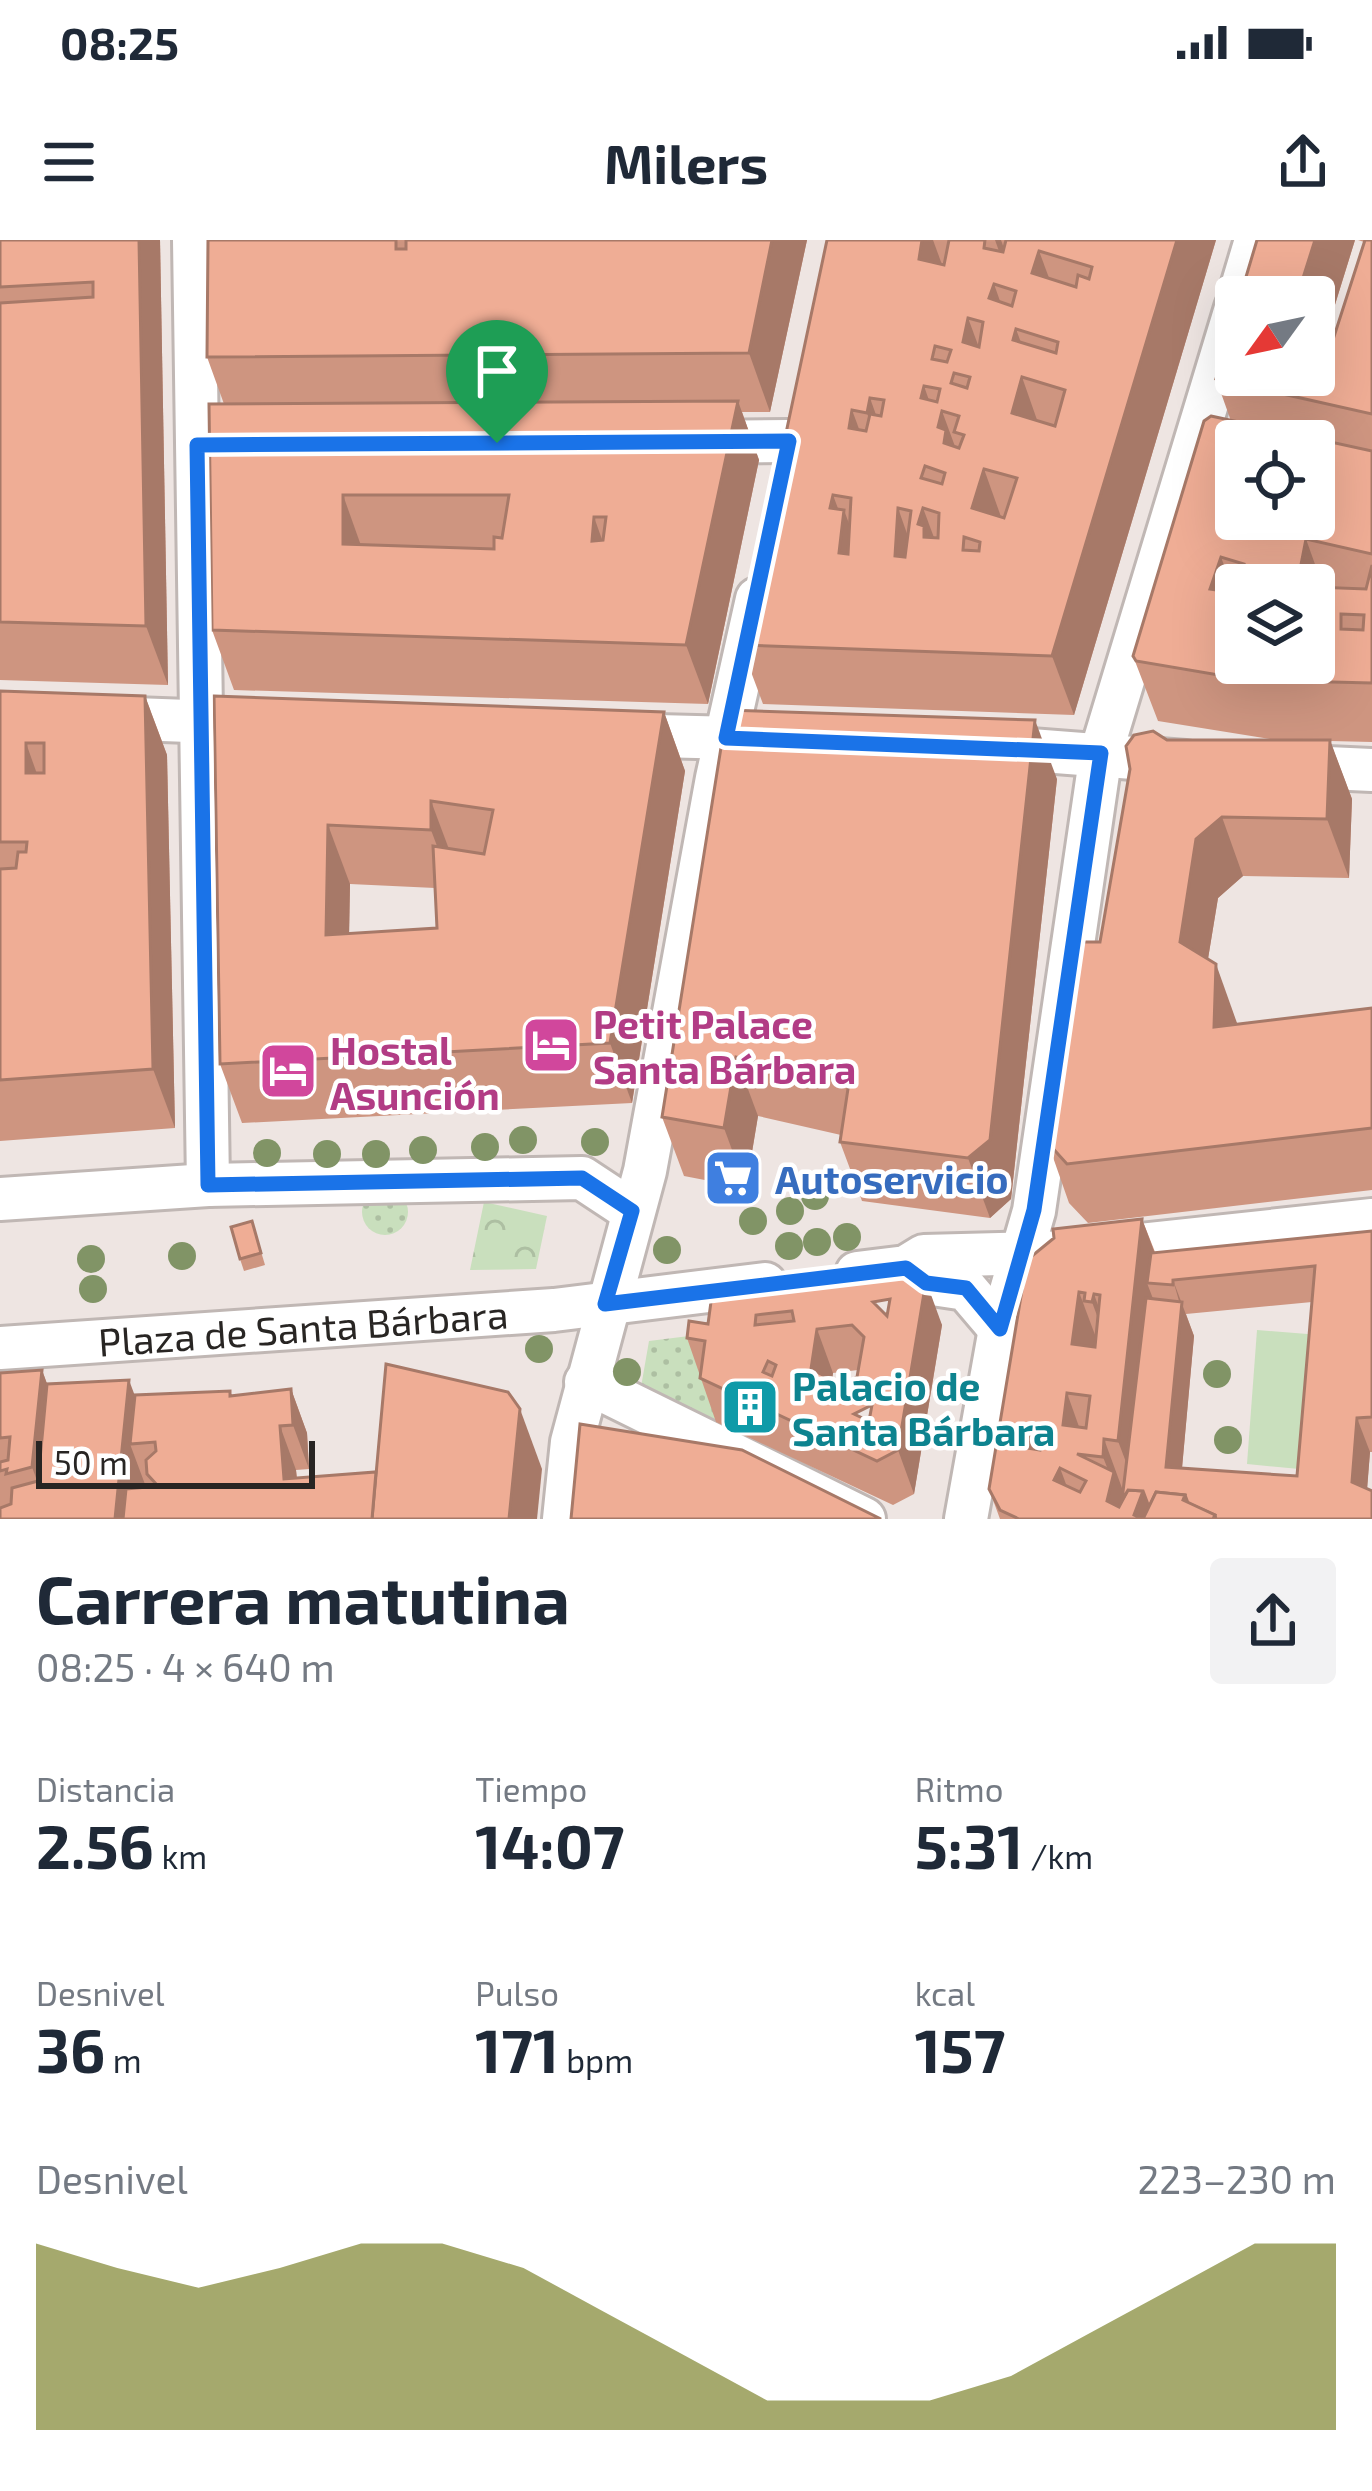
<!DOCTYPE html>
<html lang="es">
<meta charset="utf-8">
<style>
:root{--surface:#fff;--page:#f2f2f3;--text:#1f2937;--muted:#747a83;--accent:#7f8530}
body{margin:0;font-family:"Exo 2",sans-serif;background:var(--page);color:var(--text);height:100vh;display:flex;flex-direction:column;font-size:45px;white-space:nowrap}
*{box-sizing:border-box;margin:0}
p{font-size:39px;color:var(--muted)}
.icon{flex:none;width:66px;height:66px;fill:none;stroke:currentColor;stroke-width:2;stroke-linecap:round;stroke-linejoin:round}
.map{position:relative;height:1279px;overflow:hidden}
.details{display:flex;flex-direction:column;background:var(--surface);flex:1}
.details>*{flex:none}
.needle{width:78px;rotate:237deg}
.buttons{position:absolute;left:1215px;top:36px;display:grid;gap:24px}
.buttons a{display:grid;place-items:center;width:120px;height:120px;border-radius:12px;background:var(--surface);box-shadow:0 12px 48px #0002;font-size:60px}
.scale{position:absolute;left:36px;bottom:30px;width:279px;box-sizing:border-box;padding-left:12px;border:6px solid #282523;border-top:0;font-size:33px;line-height:42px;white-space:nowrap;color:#282523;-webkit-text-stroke:9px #fff;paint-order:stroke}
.pin{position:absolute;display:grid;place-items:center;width:102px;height:102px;color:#fff;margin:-123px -51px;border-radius:50% 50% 50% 0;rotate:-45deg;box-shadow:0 0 12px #0007}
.pin .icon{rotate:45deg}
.round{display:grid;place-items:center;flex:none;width:126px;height:126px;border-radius:12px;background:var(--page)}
.overview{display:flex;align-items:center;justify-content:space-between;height:204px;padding:0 36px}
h1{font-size:66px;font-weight:700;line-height:90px}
.metrics{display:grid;grid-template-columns:repeat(3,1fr);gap:18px;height:204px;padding:12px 36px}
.metrics div{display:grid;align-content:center}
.metrics b{font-size:60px;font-weight:700}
.metrics small{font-size:33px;font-weight:400}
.metrics p{font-size:33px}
.chart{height:336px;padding:24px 36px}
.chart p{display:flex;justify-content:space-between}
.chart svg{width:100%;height:216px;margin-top:12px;fill:var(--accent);opacity:.7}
.status{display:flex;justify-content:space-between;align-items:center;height:84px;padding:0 60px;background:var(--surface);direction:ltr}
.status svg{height:33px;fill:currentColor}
header{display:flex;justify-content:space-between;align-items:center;height:156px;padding:0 36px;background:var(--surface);font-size:54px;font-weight:700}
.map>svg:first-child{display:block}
.park{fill:url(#park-crowns)}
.garden{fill:url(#garden-dots)}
.pitch{fill:#c9dfbd}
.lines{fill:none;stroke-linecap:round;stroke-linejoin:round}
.minor-casing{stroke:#c0b7b4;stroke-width:48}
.minor{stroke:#fff;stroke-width:42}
.tree{fill:#819466}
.wall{fill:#ce9580;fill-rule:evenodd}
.shaded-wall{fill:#a77968}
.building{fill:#efad95;stroke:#a77968;stroke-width:3;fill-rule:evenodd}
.route-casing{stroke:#fff;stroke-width:24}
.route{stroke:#1a73e8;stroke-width:15}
.labels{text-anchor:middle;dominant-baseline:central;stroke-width:9;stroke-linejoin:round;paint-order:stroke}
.hotel-label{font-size:39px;font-weight:bold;fill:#b23c85;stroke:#fff;text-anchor:start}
.shop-label{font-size:39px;font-weight:bold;fill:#366cbe;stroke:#fff;text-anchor:start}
.street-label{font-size:39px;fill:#282523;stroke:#fff}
.culture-label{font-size:39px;font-weight:bold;fill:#0d838f;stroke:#fff;text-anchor:start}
</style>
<div class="status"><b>08:25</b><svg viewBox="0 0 49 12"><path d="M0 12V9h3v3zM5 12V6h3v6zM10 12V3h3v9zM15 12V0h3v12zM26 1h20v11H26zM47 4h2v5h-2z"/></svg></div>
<header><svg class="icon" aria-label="menu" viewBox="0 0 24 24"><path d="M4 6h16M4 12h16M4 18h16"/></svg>Milers<svg class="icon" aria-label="share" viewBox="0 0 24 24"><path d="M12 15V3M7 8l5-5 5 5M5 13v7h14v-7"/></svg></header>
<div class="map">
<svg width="1372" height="1279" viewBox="0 0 1372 1279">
<defs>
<pattern id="park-crowns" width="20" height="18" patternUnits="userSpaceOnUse" patternTransform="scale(3)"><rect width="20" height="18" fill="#c9dfbd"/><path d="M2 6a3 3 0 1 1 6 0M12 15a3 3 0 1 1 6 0" fill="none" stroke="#adbfa2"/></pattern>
<pattern id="garden-dots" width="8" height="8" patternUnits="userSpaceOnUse" patternTransform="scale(3)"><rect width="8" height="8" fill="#c9dfbd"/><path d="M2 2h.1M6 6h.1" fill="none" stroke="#adbfa2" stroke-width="1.8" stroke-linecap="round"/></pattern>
</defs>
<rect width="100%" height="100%" fill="#eee5e2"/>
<polygon class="park" points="484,962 547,976 536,1029 470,1030"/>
<g class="garden">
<circle cx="385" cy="972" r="23"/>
<polygon points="729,1091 716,1182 641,1147 649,1101"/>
</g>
<polygon class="pitch" points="1257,1090 1320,1095 1310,1230 1247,1224"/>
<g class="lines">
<defs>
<g id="minor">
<polyline points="194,0 208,945"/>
<polyline points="1239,57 1256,0"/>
<polyline points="696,202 789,201"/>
<polyline points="0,474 269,484"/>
<polyline points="619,495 778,499"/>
<polyline points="991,507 1185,522"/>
<polyline points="1284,526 1372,530"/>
<polyline points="0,959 208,945 582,938 632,971"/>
<polyline points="906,1027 926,1043 966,1049 1000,1089"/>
<polyline points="857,1033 906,1027 924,1016 1075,1012 1372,980"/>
<polyline points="0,1108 554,1070 765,1044"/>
<polyline points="586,1142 864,1279"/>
<polyline points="564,1279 572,1202 645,931 717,538 757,359"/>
<polyline points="966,1279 1000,1089 1034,971 1101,513 1236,68"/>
</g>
</defs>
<use href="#minor" class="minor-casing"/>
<use href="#minor" class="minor"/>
</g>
<g class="tree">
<circle cx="523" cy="900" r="14"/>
<circle cx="595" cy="902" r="14"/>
<circle cx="485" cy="907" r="14"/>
<circle cx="423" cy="910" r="14"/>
<circle cx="267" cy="913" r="14"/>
<circle cx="327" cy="914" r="14"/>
<circle cx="376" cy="914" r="14"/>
<circle cx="815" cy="956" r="14"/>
<circle cx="790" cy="971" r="14"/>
<circle cx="753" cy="981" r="14"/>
<circle cx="847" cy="997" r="14"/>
<circle cx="817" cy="1002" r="14"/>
<circle cx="789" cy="1006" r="14"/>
<circle cx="667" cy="1010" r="14"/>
<circle cx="182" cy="1016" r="14"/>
<circle cx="91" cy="1019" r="14"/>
<circle cx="93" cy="1049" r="14"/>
<circle cx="539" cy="1109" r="14"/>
<circle cx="627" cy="1132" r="14"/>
<circle cx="1217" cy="1134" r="14"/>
<circle cx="1228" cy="1200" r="14"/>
</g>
<g class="wall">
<polygon points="0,0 160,0 168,445 0,440"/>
<polygon points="208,0 807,0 770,172 742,172 759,220 708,464 234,450 212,390 224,164 207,117"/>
<polygon points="827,0 1216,0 1074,475 763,464 741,405"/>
<path d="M 1355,0 L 1323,104 L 1331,106 L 1364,2 L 1358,0 L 1372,0 L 1372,502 L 1330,501 L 1352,559 L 1349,638 L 1243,636 L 1218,658 L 1208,719 L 1237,784 L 1372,768 L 1372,950 L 1088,983 L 1069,963 L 1048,903 L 1100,702 L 1167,500 L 1270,499 L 1158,481 L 1133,416 L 1231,181 L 1216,139 ZM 1236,201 L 1314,201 L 1314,279 L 1236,279 ZM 1236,345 L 1314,345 L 1236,423 Z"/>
<polygon points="0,451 145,456 167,515 175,888 0,901"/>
<path d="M 214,456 L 664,472 L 685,531 L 632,863 L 242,883 L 220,824 ZM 350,644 L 435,648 L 437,688 L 349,693 Z"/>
<polygon points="1057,539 1011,959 990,978 862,961 840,902 841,895 758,876 746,948 684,936 662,877"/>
<path d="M 1142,979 L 1155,1012 L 1372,991 L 1372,1212 L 1370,1212 L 1367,1248 L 1372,1279 L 1000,1279 L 989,1249 L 1054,998 ZM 1312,1062 L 1297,1236 L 1182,1228 L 1194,1096 L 1186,1074 Z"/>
<polygon points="252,981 265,1025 244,1031 240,1019"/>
<path d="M 909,1024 L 942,1085 L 914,1254 L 893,1265 L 716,1182 L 687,1098 L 708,1084 ZM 890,1059 L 888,1072 L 884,1073 L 873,1062 ZM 858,1130 L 857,1137 L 842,1145 L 832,1140 L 833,1133 ZM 872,1165 L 869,1181 L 854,1174 Z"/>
<polygon points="42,1130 47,1144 135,1155 231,1156 291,1149 307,1193 309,1229 296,1230 297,1238 542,1229 0,1279 0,1133"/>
</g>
<g class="shaded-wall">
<polygon points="139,0 160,0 168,445 146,386"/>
<polygon points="772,0 807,0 770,172 749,113"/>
<polygon points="922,0 933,0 948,41 919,19"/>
<polygon points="995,0 1001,0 1017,45 1013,50"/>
<polygon points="1177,0 1216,0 1074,475 1052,416"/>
<polygon points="1315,0 1355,0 1314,132 1314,57 1297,57"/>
<polygon points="1039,11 1061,70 1033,35"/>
<polygon points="994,44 1013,98 1016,89 1035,141 989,58"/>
<polygon points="968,78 990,137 963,102"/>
<polygon points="1022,137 1043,197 1012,173"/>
<polygon points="924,146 938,186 942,171 964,231 968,249 921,158"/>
<polygon points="870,158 891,217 888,232 867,173"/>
<polygon points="738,161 759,220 708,464 686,405"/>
<polygon points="852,170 874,229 849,188"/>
<polygon points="984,229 1005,288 972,268"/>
<polygon points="343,255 364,314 343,304"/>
<polygon points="833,255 843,282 844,270 866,330 839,313 830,268"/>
<polygon points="898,268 919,328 895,316"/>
<polygon points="923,268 945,327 942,335 918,284"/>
<polygon points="594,277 615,336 592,301"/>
<polygon points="1306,299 1327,358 1314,396 1314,345 1297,345"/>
<polygon points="1221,317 1236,358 1210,349"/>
<polygon points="145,456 167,515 175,888 153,829"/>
<polygon points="664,472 685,531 632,863 610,803"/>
<polygon points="1035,480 1057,539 1011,959 990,978 968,918"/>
<polygon points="1330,500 1352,559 1349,638 1327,579"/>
<polygon points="26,503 47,562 26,533"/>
<polygon points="431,561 453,620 453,649 431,590"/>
<polygon points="1222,577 1243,636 1218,658 1201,761 1180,702 1196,599"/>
<polygon points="328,585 350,644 348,754 326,695"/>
<polygon points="1216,724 1237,783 1214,787"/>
<polygon points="736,817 758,876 746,948 724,888"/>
<polygon points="1142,979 1164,1038 1147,1043 1160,1077 1143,1251 1153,1279 1136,1279 1134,1275 1140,1259 1118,1201"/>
<polygon points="1173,1040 1194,1096 1179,1261 1166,1227 1181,1068"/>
<polygon points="926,1041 942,1085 914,1254 898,1210"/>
<polygon points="1079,1052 1101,1111 1072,1104"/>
<polygon points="1094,1054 1115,1113 1114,1122 1092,1062"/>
<polygon points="817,1089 833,1133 827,1173 811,1129"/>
<polygon points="42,1130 69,1204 51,1279 32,1227"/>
<polygon points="129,1140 151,1199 130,1204 146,1247 143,1279 115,1279"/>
<polygon points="291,1149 307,1193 309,1229 293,1185"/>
<polygon points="1067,1153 1088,1212 1063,1185"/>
<polygon points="520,1169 542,1229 537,1279 509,1279"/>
<polygon points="1357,1178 1370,1212 1365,1276 1352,1242"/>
<polygon points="280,1186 296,1230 300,1279 284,1239"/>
<polygon points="1029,1191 1051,1250 1027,1208"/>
<polygon points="1104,1199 1126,1259 1121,1273 1107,1261 1112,1240 1103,1217"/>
<polygon points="1060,1228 1079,1279 1054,1240"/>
</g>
<g class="building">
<polygon points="0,0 139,0 146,386 0,382 0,63 93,57 93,42 0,47"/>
<polygon points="208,0 396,0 396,9 406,9 406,0 772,0 749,113 207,117"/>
<path d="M 827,0 L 922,0 L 919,19 L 944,25 L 949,0 L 985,0 L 984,8 L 1003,12 L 1006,0 L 1177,0 L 1052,416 L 741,405 ZM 1039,11 L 1092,27 L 1089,39 L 1078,35 L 1076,47 L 1032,33 ZM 994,44 L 1016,51 L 1012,66 L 989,58 ZM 968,78 L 983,82 L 979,107 L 963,102 ZM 1016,89 L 1058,102 L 1056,113 L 1013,100 ZM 935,106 L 951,110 L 947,122 L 932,119 ZM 954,133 L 970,137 L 967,148 L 951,143 ZM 1022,137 L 1065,150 L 1055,186 L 1012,173 ZM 924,146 L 940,149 L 937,162 L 921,158 ZM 870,158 L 884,160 L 881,176 L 870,174 L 866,191 L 849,188 L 852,170 L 867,173 ZM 942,171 L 959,176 L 954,192 L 964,195 L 959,208 L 944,203 L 946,190 L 938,187 ZM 925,226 L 945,233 L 942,244 L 921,238 ZM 984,229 L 1017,238 L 1004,278 L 972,268 ZM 833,255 L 851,258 L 848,314 L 839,313 L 844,270 L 830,268 ZM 898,268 L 911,271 L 905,317 L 895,316 ZM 923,268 L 939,273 L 938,298 L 924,297 L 924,286 L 918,284 ZM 964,297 L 980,302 L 979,311 L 963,310 Z"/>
<polygon points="1257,0 1315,0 1297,57 1240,57"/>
<polygon points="1365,0 1372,0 1372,174 1216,139 1236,70 1236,135 1314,135 1314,101 1331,106"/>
<path d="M 738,161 L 686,405 L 212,390 L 209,164 ZM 343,255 L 509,255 L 502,298 L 494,297 L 494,309 L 343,304 ZM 594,277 L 606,277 L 603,300 L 592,301 Z"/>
<path d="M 1211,176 L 1372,211 L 1372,314 L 1306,299 L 1297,345 L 1239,345 L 1244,324 L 1221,317 L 1210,349 L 1236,353 L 1236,423 L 1314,423 L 1314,347 L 1366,349 L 1372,325 L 1372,443 L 1248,440 L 1136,421 L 1133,416 L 1204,181 ZM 1236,201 L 1314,201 L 1314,279 L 1236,279 ZM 1341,374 L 1364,375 L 1363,390 L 1341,389 Z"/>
<path d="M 0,451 L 145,456 L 153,829 L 0,840 L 0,629 L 16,628 L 18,612 L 26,612 L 27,602 L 0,602 ZM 26,503 L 44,503 L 44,533 L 26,533 Z"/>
<path d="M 214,456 L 664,472 L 610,803 L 220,824 ZM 431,561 L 493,570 L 484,614 L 433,606 L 437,688 L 326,695 L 328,585 L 431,590 Z"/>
<polygon points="727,470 1035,480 990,900 968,918 840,902 849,842 736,817 724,888 662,877"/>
<polygon points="1153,491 1167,500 1330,500 1327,579 1222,577 1196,599 1180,702 1216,724 1214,787 1372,768 1372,888 1067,924 1048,903 1083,702 1100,702 1130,529 1126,506 1134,495"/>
<path d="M 1142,979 L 1118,1201 L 1104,1199 L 1103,1217 L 1077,1214 L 1114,1232 L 1107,1261 L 1119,1267 L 1128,1250 L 1143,1251 L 1134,1275 L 1143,1279 L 1019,1279 L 1000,1270 L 989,1249 L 1027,1020 L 1054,998 L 1053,989 ZM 1079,1052 L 1085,1053 L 1084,1061 L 1092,1062 L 1094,1054 L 1100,1055 L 1095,1107 L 1072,1104 ZM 1067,1153 L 1090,1156 L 1086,1188 L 1063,1185 ZM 1029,1191 L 1043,1192 L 1040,1210 L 1027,1208 ZM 1060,1228 L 1086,1241 L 1080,1252 L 1054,1240 Z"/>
<polygon points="252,981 261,1013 240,1019 231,987"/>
<polygon points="1372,991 1372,1177 1357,1178 1352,1242 1372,1251 1372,1279 1216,1279 1215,1275 1188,1263 1185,1255 1156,1252 1149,1267 1143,1251 1128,1250 1122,1260 1146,1058 1182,1062 1166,1227 1297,1236 1315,1026 1173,1040 1173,1045 1147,1043 1151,1013"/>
<path d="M 909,1024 L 926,1041 L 898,1210 L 877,1221 L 700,1138 L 705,1101 L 687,1098 L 689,1081 L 708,1084 L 713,1047 ZM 890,1059 L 887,1076 L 873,1062 ZM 792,1071 L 794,1081 L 755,1085 L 756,1075 ZM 852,1085 L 864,1097 L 857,1137 L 842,1145 L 811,1129 L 817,1089 ZM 768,1121 L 776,1125 L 772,1136 L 763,1132 ZM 872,1165 L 869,1181 L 854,1174 Z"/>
<polygon points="386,1124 508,1152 520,1169 509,1279 372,1279"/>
<polygon points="42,1130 32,1227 6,1234 7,1229 0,1231 0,1222 8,1220 10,1197 0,1198 0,1133"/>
<polygon points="129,1140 115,1279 0,1279 0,1268 11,1264 12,1248 38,1241 47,1144"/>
<polygon points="291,1149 293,1185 280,1186 284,1239 376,1232 372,1279 123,1279 126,1249 158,1246 147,1234 146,1220 156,1211 155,1202 130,1204 135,1155 230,1151 230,1156"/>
<polygon points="580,1184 742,1210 881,1279 571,1279"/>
<polygon points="1156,1252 1185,1255 1183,1260 1215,1275 1213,1279 1143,1279"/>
</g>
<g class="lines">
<defs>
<polygon id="route" points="789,201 726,498 1101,513 1034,970 1000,1089 966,1048 926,1043 906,1028 605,1064 632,971 582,938 208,945 197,205"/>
</defs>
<use href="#route" class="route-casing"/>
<use href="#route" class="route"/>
</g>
<defs>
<symbol id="hotel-square" viewBox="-11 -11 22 22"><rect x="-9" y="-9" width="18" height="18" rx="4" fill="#d1479c" stroke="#fff"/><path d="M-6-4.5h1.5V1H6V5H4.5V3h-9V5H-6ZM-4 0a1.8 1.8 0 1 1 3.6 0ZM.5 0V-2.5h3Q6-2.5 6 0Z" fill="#fff"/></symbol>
<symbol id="supermarket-square" viewBox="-11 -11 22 22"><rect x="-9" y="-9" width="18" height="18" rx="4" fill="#3f7fe0" stroke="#fff"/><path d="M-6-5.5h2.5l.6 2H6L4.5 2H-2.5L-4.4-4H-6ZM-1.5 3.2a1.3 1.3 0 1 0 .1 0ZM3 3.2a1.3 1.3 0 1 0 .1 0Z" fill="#fff"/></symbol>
<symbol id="building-square" viewBox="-11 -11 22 22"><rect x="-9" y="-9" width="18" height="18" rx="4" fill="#0f9aa8" stroke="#fff"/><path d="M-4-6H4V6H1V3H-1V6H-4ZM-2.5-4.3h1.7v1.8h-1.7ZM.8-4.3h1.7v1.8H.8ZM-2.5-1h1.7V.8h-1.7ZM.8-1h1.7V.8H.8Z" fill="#fff"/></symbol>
</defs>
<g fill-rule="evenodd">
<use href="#hotel-square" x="518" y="772" width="66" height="66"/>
<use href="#hotel-square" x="255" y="798" width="66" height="66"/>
<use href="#supermarket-square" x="700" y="905" width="66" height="66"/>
<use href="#building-square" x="717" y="1134" width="66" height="66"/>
</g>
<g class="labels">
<g class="hotel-label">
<text x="593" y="783">Petit Palace<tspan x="593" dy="45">Santa Bárbara</tspan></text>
<text x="330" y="809">Hostal<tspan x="330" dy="45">Asunción</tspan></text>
</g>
<g class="shop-label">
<text x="775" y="938">Autoservicio</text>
</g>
<g class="street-label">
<text transform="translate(303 1087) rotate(-4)">Plaza de Santa Bárbara</text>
</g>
<g class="culture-label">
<text x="792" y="1145">Palacio de<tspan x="792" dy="45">Santa Bárbara</tspan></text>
</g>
</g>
</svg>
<div class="buttons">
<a><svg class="needle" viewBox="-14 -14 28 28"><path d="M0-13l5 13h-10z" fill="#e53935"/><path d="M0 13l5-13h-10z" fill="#747a83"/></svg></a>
<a><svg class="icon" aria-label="locate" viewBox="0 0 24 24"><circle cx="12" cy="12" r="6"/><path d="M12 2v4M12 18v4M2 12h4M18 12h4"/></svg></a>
<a><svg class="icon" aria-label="layers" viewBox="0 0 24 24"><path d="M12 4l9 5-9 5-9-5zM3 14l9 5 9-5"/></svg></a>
</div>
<div class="scale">50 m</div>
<div class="pin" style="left:497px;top:203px;background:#1e9e55"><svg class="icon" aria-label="arrive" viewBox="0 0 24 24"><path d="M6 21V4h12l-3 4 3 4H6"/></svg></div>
</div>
<section class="details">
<div class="overview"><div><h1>Carrera matutina</h1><p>08:25 · 4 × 640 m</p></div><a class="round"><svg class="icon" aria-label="share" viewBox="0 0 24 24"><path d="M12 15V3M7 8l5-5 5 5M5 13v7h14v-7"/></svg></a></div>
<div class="metrics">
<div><p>Distancia</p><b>2.56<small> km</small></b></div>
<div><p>Tiempo</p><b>14:07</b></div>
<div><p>Ritmo</p><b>5:31<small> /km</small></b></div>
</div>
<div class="metrics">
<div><p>Desnivel</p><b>36<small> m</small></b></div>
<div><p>Pulso</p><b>171<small> bpm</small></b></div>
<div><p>kcal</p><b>157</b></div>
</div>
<div class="chart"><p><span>Desnivel</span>223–230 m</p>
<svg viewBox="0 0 160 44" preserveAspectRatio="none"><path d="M0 44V6L10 11L20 15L30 11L40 6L50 6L60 11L70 20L80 29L90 38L100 38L110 38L120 33L130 24L140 15L150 6L160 6V44z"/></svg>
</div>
</section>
